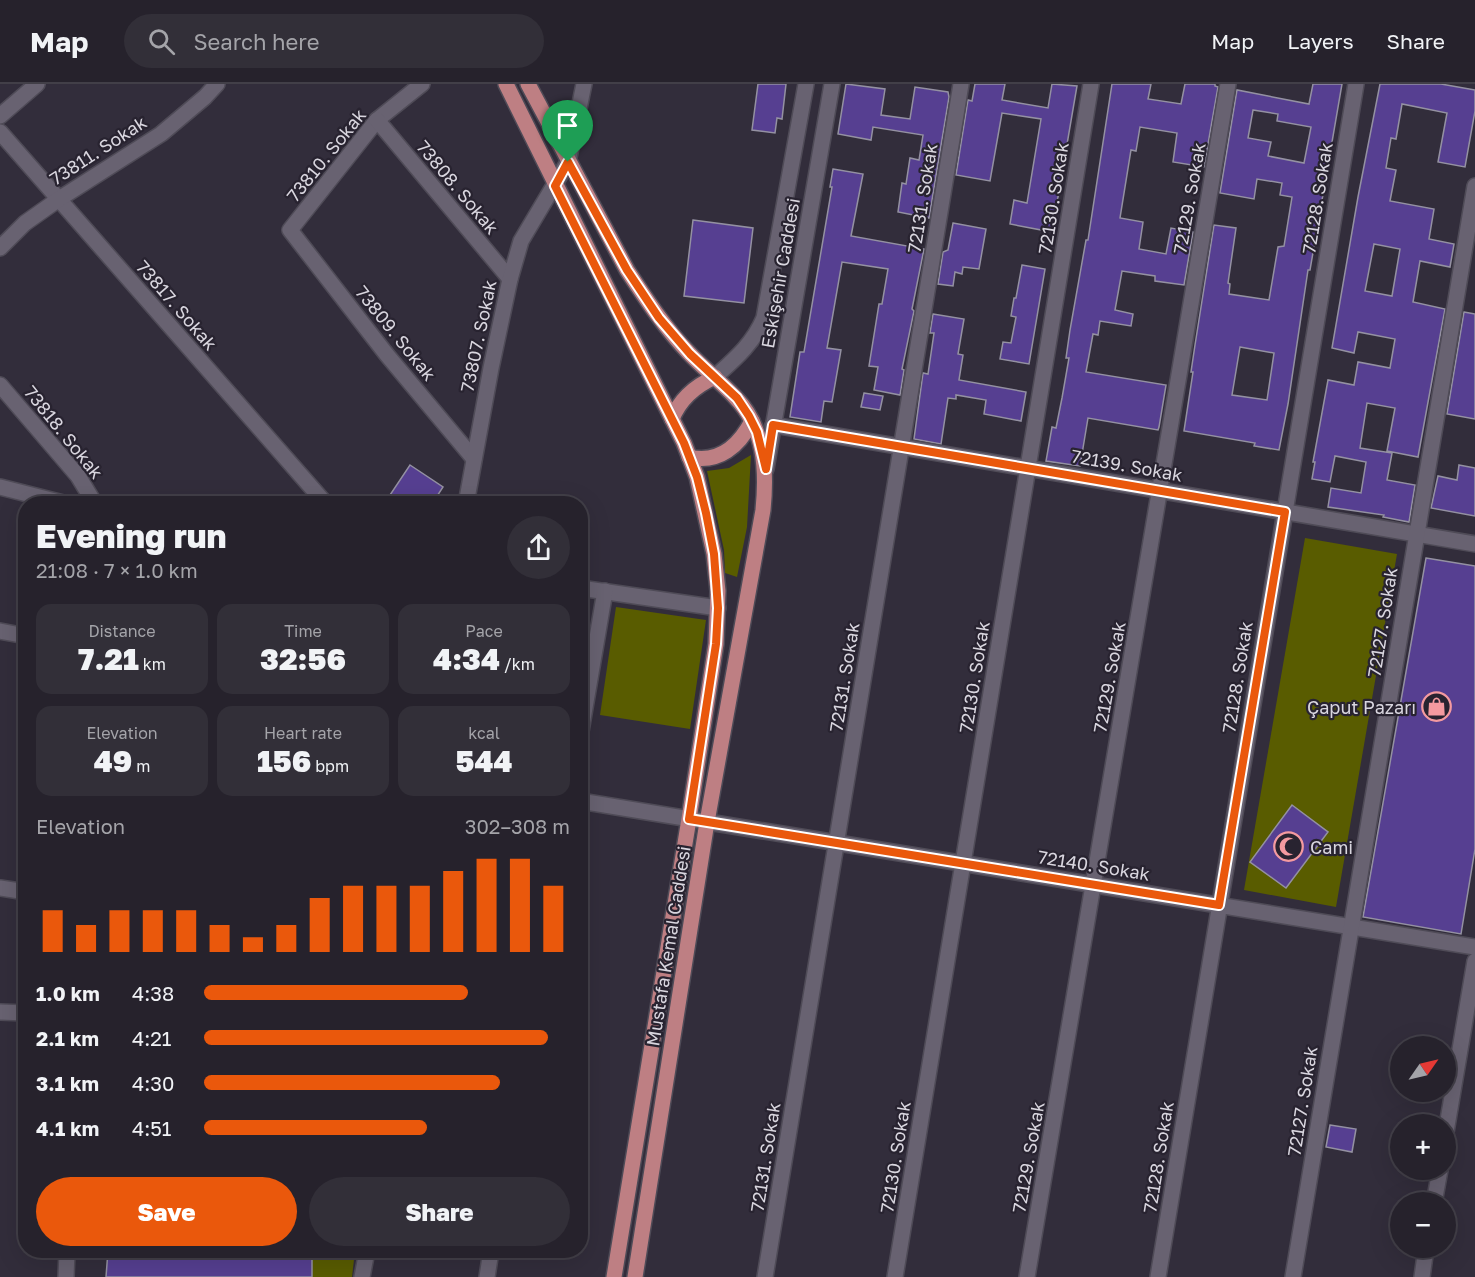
<!DOCTYPE html>
<meta charset="utf-8">
<style>
:root{--surface:#26222c;--page:#322f38;--text:#f1f3f6;--muted:#a4a4a9;--line:#423f48;--accent:#ea580c}
body{margin:0;font-family:"Golos Text",sans-serif;background:var(--page);color:var(--text);height:100vh;display:flex;flex-direction:column;font-size:22px;white-space:nowrap}
*{box-sizing:border-box;margin:0}
p{font-size:20px;color:var(--muted)}
.icon{flex:none;width:33px;height:33px;fill:none;stroke:currentColor;stroke-width:2;stroke-linecap:round;stroke-linejoin:round}
.map{position:relative;flex:1;overflow:hidden}
.panel{position:absolute;left:18px;top:412px;width:570px;height:762px;display:flex;flex-direction:column;background:var(--surface);border-radius:24px;box-shadow:0 6px 24px #0002,0 0 0 2px var(--line)}
.panel>*{flex:none}
.needle{width:39px;rotate:56deg}
.fabs{position:absolute;left:1390px;top:952px;display:grid;gap:12px}
.fabs a{display:grid;place-items:center;width:66px;height:66px;border-radius:50%;background:var(--surface);box-shadow:0 6px 24px #0002,0 0 0 2px var(--line);font-size:30px}
.pin{position:absolute;display:grid;place-items:center;width:51px;height:51px;color:#fff;margin:-62px -26px;border-radius:50% 50% 50% 0;rotate:-45deg;box-shadow:0 0 6px #0007}
.pin .icon{rotate:45deg}
.round{display:grid;place-items:center;flex:none;width:63px;height:63px;border-radius:32px;background:var(--page)}
.head{display:flex;align-items:center;justify-content:space-between;height:102px;padding:0 18px}
h1{font-size:33px;font-weight:800;line-height:45px}
.figures{display:grid;grid-template-columns:repeat(3,1fr);gap:9px;height:102px;padding:6px 18px}
.figures div{display:grid;align-content:center;border-radius:15px;background:var(--page);text-align:center}
.figures b{font-size:30px;font-weight:800}
.figures small{font-size:16px;font-weight:400}
.figures p{font-size:16px}
.chart{height:168px;padding:12px 18px}
.chart p{display:flex;justify-content:space-between}
.chart svg{width:100%;height:108px;margin-top:6px;stroke:var(--accent);stroke-width:6}
.cta{display:flex;gap:12px;margin-top:auto;padding:12px 18px}
.cta a{flex:1;height:69px;border-radius:36px;background:var(--accent);color:#fff;font-size:24px;font-weight:800;line-height:69px;text-align:center}
.cta a+a{background:var(--page);color:var(--text)}
ul{padding:0 18px;list-style:none;font-size:20px}
li{display:grid;grid-template-columns:96px 72px 1fr;align-items:center;height:45px}
li i{height:15px;border-radius:8px;background:var(--accent)}
header{display:flex;align-items:center;gap:36px;box-sizing:border-box;height:84px;padding:0 30px;background:var(--surface);border-bottom:2px solid var(--line)}
header strong{font-size:28px}
nav{display:flex;gap:33px;margin-inline-start:auto;font-size:21px}
.search{width:420px;height:54px;background:var(--page);display:flex;align-items:center;gap:15px;box-sizing:border-box;padding:0 21px;border-radius:33px;color:var(--muted);font-size:22px}
.map>svg:first-child{display:block}
.green{fill:#595c00}
.building{fill:#563f91;stroke:#9491a2;stroke-width:1.5;fill-rule:evenodd}
.lines{fill:none;stroke-linecap:round;stroke-linejoin:round}
.minor-casing{stroke:#4f4b57;stroke-width:18}
.major-casing{stroke:#4f4b57;stroke-width:18}
.minor{stroke:#686271;stroke-width:15}
.major{stroke:#be7f83;stroke-width:15}
.route-casing{stroke:#fff;stroke-width:12}
.route{stroke:#ea580c;stroke-width:8}
.labels{text-anchor:middle;dominant-baseline:central;stroke-width:4.5;stroke-linejoin:round;paint-order:stroke}
.street-label{font-size:18px;fill:#d9d6df;stroke:#282330}
.poi-label{font-size:18px;fill:#d9d6df;stroke:#282330;text-anchor:end}
</style>
<header>
<strong>Map</strong>
<div class="search"><svg class="icon" aria-label="search" viewBox="0 0 24 24"><circle cx="10" cy="10" r="6"/><path d="M15 15l6 6"/></svg>Search here</div>
<nav><a>Map</a><a>Layers</a><a>Share</a></nav>
</header>
<div class="map">
<svg width="1475" height="1193" viewBox="0 0 1475 1193">
<rect width="100%" height="100%" fill="#322d3b"/>
<g class="green">
<polygon points="751,371 747,443 737,493 725,489 724,466 707,387 729,384"/>
<polygon points="1305,454 1397,470 1336,823 1244,806"/>
<polygon points="616,523 706,536 690,645 600,631"/>
<polygon points="207,1167 355,1167 352,1193 205,1193"/>
</g>
<g class="building">
<polygon points="758,0 786,0 782,35 777,34 775,49 752,46"/>
<polygon points="846,0 885,5 881,31 910,35 915,3 948,8 949,13 929,134 898,128 902,99 906,100 910,74 919,76 923,51 873,43 871,56 838,50"/>
<polygon points="975,0 1005,0 1002,16 1048,24 1052,0 1077,2 1052,148 1010,140 1014,116 1027,119 1041,35 1002,29 990,97 956,91 968,16 972,17"/>
<polygon points="1112,0 1151,0 1148,15 1181,20 1185,0 1215,0 1215,2 1218,3 1204,83 1173,78 1177,49 1140,43 1136,67 1131,66 1120,134 1143,138 1139,165 1166,170 1171,144 1193,148 1184,201 1155,197 1155,192 1122,187 1115,226 1133,230 1131,242 1100,237 1098,251 1093,250 1086,288 1166,301 1159,343 1158,346 1088,334 1080,382 1046,377 1052,343 1056,344 1062,314 1069,274 1066,274 1070,246 1086,156 1088,156"/>
<path d="M 1313,0 L 1342,0 L 1310,186 L 1308,186 L 1288,320 L 1279,366 L 1254,362 L 1255,359 L 1184,347 L 1193,288 L 1191,288 L 1195,261 L 1214,141 L 1236,144 L 1228,199 L 1230,200 L 1229,210 L 1269,216 L 1278,163 L 1284,162 L 1292,113 L 1280,111 L 1282,99 L 1257,95 L 1254,115 L 1220,109 L 1237,6 L 1309,20 ZM 1253,26 L 1278,30 L 1277,37 L 1311,43 L 1304,79 L 1268,72 L 1271,58 L 1248,54 ZM 1240,263 L 1274,269 L 1267,316 L 1232,311 Z"/>
<path d="M 1380,0 L 1441,0 L 1475,6 L 1475,27 L 1465,83 L 1438,78 L 1447,29 L 1402,20 L 1396,55 L 1391,54 L 1386,84 L 1396,86 L 1390,117 L 1434,125 L 1429,155 L 1454,160 L 1450,183 L 1420,177 L 1413,218 L 1445,225 L 1418,373 L 1387,367 L 1395,324 L 1367,319 L 1360,364 L 1392,369 L 1387,396 L 1415,401 L 1409,438 L 1383,433 L 1384,431 L 1328,423 L 1331,404 L 1361,409 L 1366,378 L 1335,372 L 1330,398 L 1312,395 L 1315,378 L 1313,378 L 1328,296 L 1354,301 L 1358,278 L 1390,284 L 1395,255 L 1358,248 L 1354,269 L 1332,264 L 1358,113 ZM 1374,160 L 1400,165 L 1392,212 L 1365,207 Z"/>
<polygon points="833,85 863,90 851,152 924,165 912,225 914,227 902,285 904,286 900,311 874,306 878,283 869,282 879,220 882,220 888,185 842,178 827,264 841,266 832,318 824,317 821,338 790,333 800,268 804,268 832,103 830,103"/>
<polygon points="693,136 753,144 744,219 684,212"/>
<polygon points="953,139 986,145 979,185 963,183 962,190 955,188 953,202 938,200 943,168 948,166"/>
<polygon points="1022,181 1045,185 1029,280 1000,275 1003,258 1011,259 1016,233 1011,232 1014,214 1016,214"/>
<polygon points="1464,228 1475,230 1475,335 1447,330"/>
<polygon points="933,230 964,235 958,270 963,271 959,296 1026,308 1021,337 984,330 986,316 956,311 956,315 948,314 941,360 914,355 923,289 928,290 934,249 930,249"/>
<polygon points="864,309 883,312 880,326 861,323"/>
<polygon points="410,381 443,403 432,420 384,420"/>
<polygon points="1459,381 1475,384 1475,432 1431,424 1438,392 1457,396"/>
<polygon points="1426,474 1475,482 1475,765 1461,850 1363,833"/>
<polygon points="1292,721 1328,748 1286,804 1250,778"/>
<polygon points="1330,1041 1356,1045 1352,1068 1326,1063"/>
<polygon points="108,1167 312,1167 312,1193 106,1193"/>
</g>
<g class="lines">
<defs>
<g id="minor">
<polyline points="422,0 377,36 290,146 387,271 474,375"/>
<polyline points="0,32 37,0"/>
<polyline points="377,36 510,195"/>
<polyline points="0,48 326,420"/>
<polyline points="0,164 25,139 59,115 161,50 205,13 217,0"/>
<path d="M 715,293 C 735,275 753,260 764,234 L 806,0"/>
<polyline points="0,301 78,392 95,420"/>
<polyline points="773,341 1475,460"/>
<polyline points="766,385 832,0"/>
<polyline points="0,403 67,420"/>
<polyline points="466,420 491,284 510,195 521,157 568,78 584,0"/>
<polyline points="580,504 718,524"/>
<polyline points="0,547 26,552"/>
<polyline points="580,653 605,507"/>
<polyline points="580,717 1475,863"/>
<polyline points="0,804 26,808"/>
<polyline points="0,928 26,929"/>
<polyline points="1446,1048 1475,877"/>
<polyline points="1434,1119 1440,1086"/>
<polyline points="66,1193 67,1167"/>
<polyline points="362,1193 367,1167"/>
<polyline points="487,1193 491,1167"/>
<polyline points="765,1193 961,0"/>
<polyline points="895,1193 1091,0"/>
<polyline points="1027,1193 1228,0"/>
<polyline points="1158,1193 1356,0"/>
<polyline points="1293,1193 1475,102"/>
<polyline points="1422,1193 1426,1164"/>
</g>
<g id="major">
<polyline points="506,0 684,359 697,393 714,470 718,507 716,560 689,735 614,1193"/>
<path d="M 528,0 L 627,186 C 646,215 664,243 688,268 C 703,284 720,297 735,313 C 765,344 767,386 763,426 L 707,738 L 635,1193"/>
<path d="M 672,335 C 680,315 695,302 715,293"/>
<path d="M 689,373 C 719,380 739,362 752,337"/>
</g>
</defs>
<use href="#minor" class="minor-casing"/>
<use href="#major" class="major-casing"/>
<use href="#minor" class="minor"/>
<use href="#major" class="major"/>
</g>
<g class="lines">
<defs>
<polygon id="route" points="568,78 627,186 659,234 690,270 737,314 749,332 757,348 766,385 773,341 1285,428 1219,821 689,735 716,560 718,524 714,470 706,429 697,393 684,359 555,102"/>
</defs>
<use href="#route" class="route-casing"/>
<use href="#route" class="route"/>
</g>
<defs>
<symbol id="shop-ring" viewBox="-11 -11 22 22"><circle r="9.5" fill="#282330" stroke="#f49aa0" stroke-width="1.5"/><path d="M-5-2.5h2.3a2.7 3.5 0 0 1 5.4 0H5L5.5 6h-11ZM-1.5-2.5h3a1.5 2.3 0 0 0-3 0Z" fill="#f49aa0"/></symbol>
<symbol id="mosque-ring" viewBox="-11 -11 22 22"><circle r="9.5" fill="#282330" stroke="#f49aa0" stroke-width="1.5"/><path d="M3.5-4.9A6 6 0 1 0 3.5 4.9A5 5 0 1 1 3.5-4.9Z" fill="#f49aa0"/></symbol>
</defs>
<g fill-rule="evenodd">
<use href="#shop-ring" x="1420" y="606" width="33" height="33"/>
<use href="#mosque-ring" x="1272" y="746" width="33" height="33"/>
</g>
<g class="labels">
<g class="street-label">
<text transform="translate(98 66) rotate(-33)">73811. Sokak</text>
<text transform="translate(326 71) rotate(-51)">73810. Sokak</text>
<text transform="translate(458 103) rotate(50)">73808. Sokak</text>
<text transform="translate(922 114) rotate(-81)">72131. Sokak</text>
<text transform="translate(1053 114) rotate(-81)">72130. Sokak</text>
<text transform="translate(1189 114) rotate(-80)">72129. Sokak</text>
<text transform="translate(1317 114) rotate(-81)">72128. Sokak</text>
<text transform="translate(780 189) rotate(-80)">Eskişehir Caddesi</text>
<text transform="translate(177 221) rotate(49)">73817. Sokak</text>
<text transform="translate(396 249) rotate(51)">73809. Sokak</text>
<text transform="translate(478 252) rotate(-78)">73807. Sokak</text>
<text transform="translate(64 348) rotate(51)">73818. Sokak</text>
<text transform="translate(1127 381) rotate(10)">72139. Sokak</text>
<text transform="translate(1382 538) rotate(-81)">72127. Sokak</text>
<text transform="translate(844 593) rotate(-81)">72131. Sokak</text>
<text transform="translate(974 593) rotate(-81)">72130. Sokak</text>
<text transform="translate(1109 593) rotate(-80)">72129. Sokak</text>
<text transform="translate(1237 593) rotate(-81)">72128. Sokak</text>
<text transform="translate(1094 781) rotate(9)">72140. Sokak</text>
<text transform="translate(668 862) rotate(-81)">Mustafa Kemal Caddesi</text>
<text transform="translate(1302 1017) rotate(-81)">72127. Sokak</text>
<text transform="translate(765 1073) rotate(-81)">72131. Sokak</text>
<text transform="translate(895 1073) rotate(-81)">72130. Sokak</text>
<text transform="translate(1028 1073) rotate(-80)">72129. Sokak</text>
<text transform="translate(1158 1073) rotate(-81)">72128. Sokak</text>
</g>
<g class="poi-label">
<text x="1416" y="623">Çaput Pazarı</text>
<text x="1310" y="763" text-anchor="start">Cami</text>
</g>
</g>
</svg>
<div class="fabs">
<a><svg class="needle" viewBox="-14 -14 28 28"><path d="M0-13l5 13h-10z" fill="#e53935"/><path d="M0 13l5-13h-10z" fill="#a4a4a9"/></svg></a>
<a>+</a>
<a>−</a>
</div>
<div class="pin" style="left:568px;top:78px;background:#1e9e55"><svg class="icon" aria-label="arrive" viewBox="0 0 24 24"><path d="M6 21V4h12l-3 4 3 4H6"/></svg></div>
<section class="panel">
<div class="head"><div><h1>Evening run</h1><p>21:08 · 7 × 1.0 km</p></div><a class="round"><svg class="icon" aria-label="share" viewBox="0 0 24 24"><path d="M12 15V3M7 8l5-5 5 5M5 13v7h14v-7"/></svg></a></div>
<div class="figures">
<div><p>Distance</p><b>7.21<small> km</small></b></div>
<div><p>Time</p><b>32:56</b></div>
<div><p>Pace</p><b>4:34<small> /km</small></b></div>
</div>
<div class="figures">
<div><p>Elevation</p><b>49<small> m</small></b></div>
<div><p>Heart rate</p><b>156<small> bpm</small></b></div>
<div><p>kcal</p><b>544</b></div>
</div>
<div class="chart"><p><span>Elevation</span>302–308 m</p>
<svg viewBox="0 0 160 44" preserveAspectRatio="none"><path d="M5 44V27M15 44V33M25 44V27M35 44V27M45 44V27M55 44V33M65 44V38M75 44V33M85 44V22M95 44V17M105 44V17M115 44V17M125 44V11M135 44V6M145 44V6M155 44V17"/></svg>
</div>
<ul>
<li><b>1.0 km</b>4:38<i style="width:72%"></i></li>
<li><b>2.1 km</b>4:21<i style="width:94%"></i></li>
<li><b>3.1 km</b>4:30<i style="width:81%"></i></li>
<li><b>4.1 km</b>4:51<i style="width:61%"></i></li>
</ul>
<div class="cta"><a>Save</a><a>Share</a></div>
</section>
</div>
